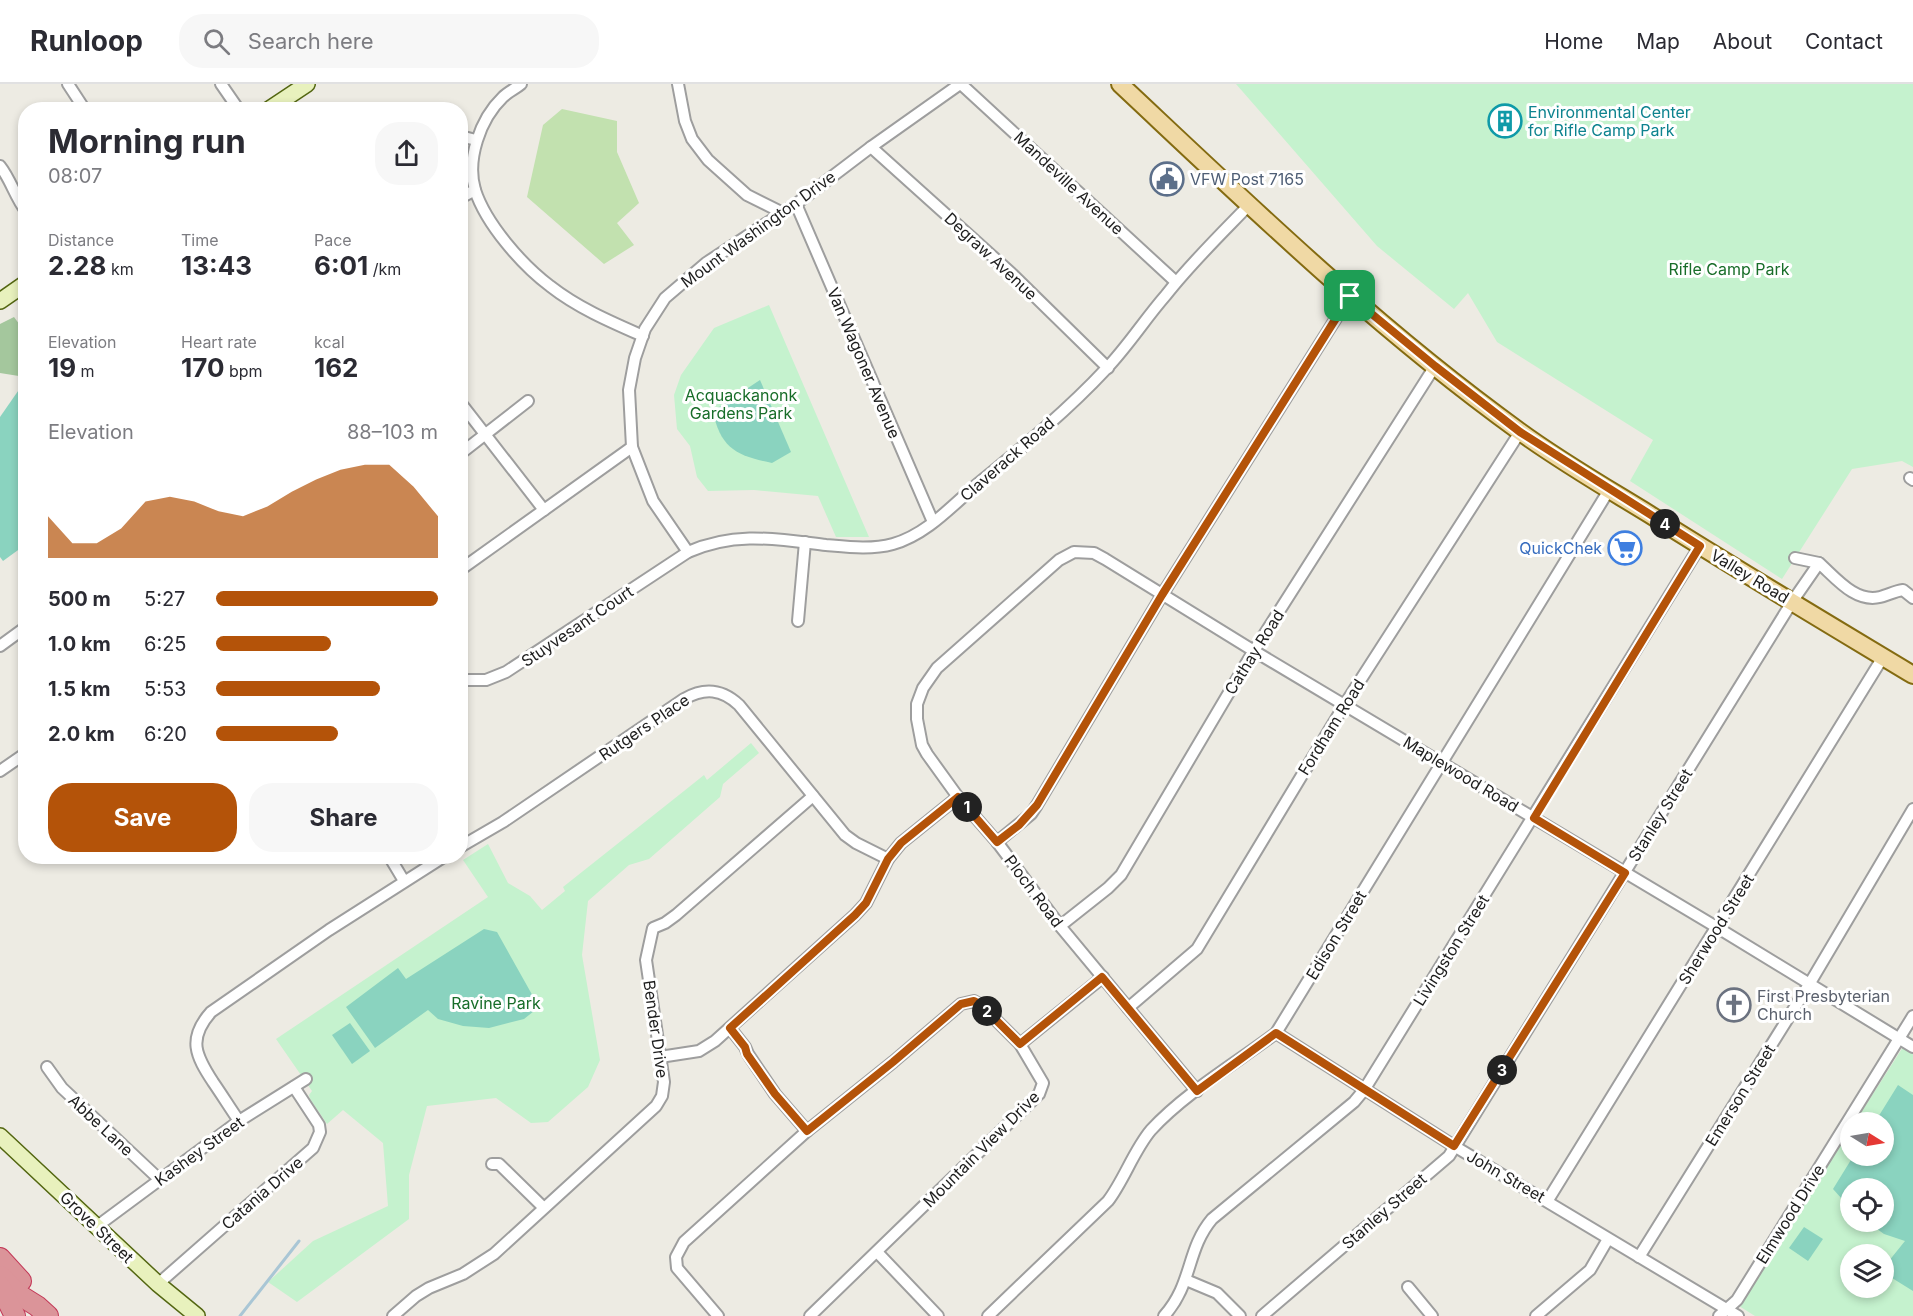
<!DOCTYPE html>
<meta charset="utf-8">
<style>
:root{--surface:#fff;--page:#f7f7f7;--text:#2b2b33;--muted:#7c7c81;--line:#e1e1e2;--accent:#b45309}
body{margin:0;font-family:Inter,sans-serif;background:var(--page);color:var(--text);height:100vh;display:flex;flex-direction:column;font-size:22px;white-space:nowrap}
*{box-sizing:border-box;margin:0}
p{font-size:20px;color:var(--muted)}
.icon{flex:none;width:33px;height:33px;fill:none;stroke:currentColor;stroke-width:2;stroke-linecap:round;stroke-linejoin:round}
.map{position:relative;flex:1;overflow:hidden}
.drawer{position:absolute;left:18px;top:18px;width:450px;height:762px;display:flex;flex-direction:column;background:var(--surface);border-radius:24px;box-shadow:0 3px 9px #0003}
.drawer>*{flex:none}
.needle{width:39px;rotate:101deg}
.tools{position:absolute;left:1840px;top:1028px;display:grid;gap:12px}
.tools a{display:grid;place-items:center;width:54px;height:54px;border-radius:50%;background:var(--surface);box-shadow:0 3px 9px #0003;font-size:30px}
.pin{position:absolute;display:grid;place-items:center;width:51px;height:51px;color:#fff;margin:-26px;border-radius:12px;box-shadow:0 3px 9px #0006}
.km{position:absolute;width:30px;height:30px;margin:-15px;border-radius:50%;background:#222;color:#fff;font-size:16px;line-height:30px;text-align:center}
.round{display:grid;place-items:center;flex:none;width:63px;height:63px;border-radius:24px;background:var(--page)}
.head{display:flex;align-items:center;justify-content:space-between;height:102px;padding:0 30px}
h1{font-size:33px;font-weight:700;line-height:45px}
.metrics{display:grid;grid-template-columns:repeat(3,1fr);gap:9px;height:102px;padding:6px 30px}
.metrics div{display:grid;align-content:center}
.metrics b{font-size:26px;font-weight:700}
.metrics small{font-size:16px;font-weight:400}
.metrics p{font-size:16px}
.chart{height:168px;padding:12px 30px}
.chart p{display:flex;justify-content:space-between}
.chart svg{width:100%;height:108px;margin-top:6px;fill:var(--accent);opacity:.7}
.action{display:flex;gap:12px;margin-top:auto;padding:12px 30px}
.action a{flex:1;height:69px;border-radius:24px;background:var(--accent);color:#fff;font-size:24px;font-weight:700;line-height:69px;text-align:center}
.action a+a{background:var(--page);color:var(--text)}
ul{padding:0 30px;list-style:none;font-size:20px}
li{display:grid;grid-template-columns:96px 72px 1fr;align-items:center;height:45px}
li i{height:15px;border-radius:8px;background:var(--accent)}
header{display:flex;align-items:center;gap:36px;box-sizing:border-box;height:84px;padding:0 30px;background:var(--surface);border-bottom:2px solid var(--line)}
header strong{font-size:28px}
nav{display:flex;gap:33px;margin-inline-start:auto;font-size:21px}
.search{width:420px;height:54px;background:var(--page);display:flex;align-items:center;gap:15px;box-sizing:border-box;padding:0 21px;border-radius:24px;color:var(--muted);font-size:22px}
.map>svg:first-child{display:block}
.grass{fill:#c2e1af}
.forest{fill:#a4c79d}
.park{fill:#c5f2ce;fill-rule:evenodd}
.pitch{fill:#8ad3bf}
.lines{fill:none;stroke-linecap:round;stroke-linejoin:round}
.stream{stroke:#a9c6d5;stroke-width:3}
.street-casing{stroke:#9e9e9e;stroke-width:14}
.secondary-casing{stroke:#536611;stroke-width:18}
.primary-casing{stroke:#846b11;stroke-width:20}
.highway-casing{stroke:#c33857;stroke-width:22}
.street{stroke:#fff;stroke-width:10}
.secondary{stroke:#e8f1bd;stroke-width:15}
.primary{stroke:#f0d9a5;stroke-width:16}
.highway{stroke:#db9499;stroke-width:20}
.route-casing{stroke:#fff;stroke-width:12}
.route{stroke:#b45309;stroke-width:8}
.labels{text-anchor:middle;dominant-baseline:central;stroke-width:6;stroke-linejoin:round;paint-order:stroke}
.culture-label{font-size:16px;fill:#0d838f;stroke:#fff;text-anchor:start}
.service-label{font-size:16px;fill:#4e5e75;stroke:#fff;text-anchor:start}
.street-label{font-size:16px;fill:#1d1d1d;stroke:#fff}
.park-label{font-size:16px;fill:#186d29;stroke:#fff}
.shop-label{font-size:16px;fill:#366cbe;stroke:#fff;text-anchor:end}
.worship-label{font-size:16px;fill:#5b616d;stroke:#fff;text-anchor:start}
</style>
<header>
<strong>Runloop</strong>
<div class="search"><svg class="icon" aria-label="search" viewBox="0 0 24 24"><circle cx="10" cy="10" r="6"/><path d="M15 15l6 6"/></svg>Search here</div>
<nav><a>Home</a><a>Map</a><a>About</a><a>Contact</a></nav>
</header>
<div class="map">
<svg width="1913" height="1232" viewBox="0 0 1913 1232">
<rect width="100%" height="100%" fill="#edebe3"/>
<polygon class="grass" points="562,25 617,37 617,68 639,119 617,139 634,161 604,180 527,113 543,41"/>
<polygon class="forest" points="14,233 25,248 25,293 0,289 0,240"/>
<g class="park">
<polygon points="1236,0 1913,0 1913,383 1902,377 1852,385 1782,495 1630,397 1653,356 1497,258 1468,209 1454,225 1377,162"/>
<polygon points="769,221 869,453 836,453 818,412 754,406 708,407 697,393 690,362 677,345 674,311 681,291 714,244"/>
<polygon points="751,659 759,669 723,700 720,713 649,775 629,781 588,817 582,871 600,976 588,1003 548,1038 531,1039 496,1014 427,1022 409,1091 409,1135 297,1218 268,1198 313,1157 388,1122 383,1059 343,1026 327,1040 310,1015 309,1011 312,1007 276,955 488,813 463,776 488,760 508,799 530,812 542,826 565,807 563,803 684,707 704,691 707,696"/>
<path d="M 1903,963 L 1913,969 L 1913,1232 L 1755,1232 L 1739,1222 L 1851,1045 L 1851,1071 L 1884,1071 L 1884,1038 L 1855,1038 ZM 1851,1104 L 1884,1104 L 1884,1137 L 1851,1137 ZM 1851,1170 L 1884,1170 L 1884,1203 L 1851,1203 Z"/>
</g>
<g class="pitch">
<path d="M 760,296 L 791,368 L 772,379 C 737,372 720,364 713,327 Z"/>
<polygon points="25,297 25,461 3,477 0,473 0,333"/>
<polygon points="484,845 497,848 539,923 524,935 489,944 463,942 438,935 428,926 375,964 346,923 398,884 406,895"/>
<polygon points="350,939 370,967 352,980 332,951"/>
<polygon points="1898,1001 1913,1011 1913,1207 1884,1189 1884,1183 1905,1157 1884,1150 1866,1137 1884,1137 1884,1104 1851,1104 1851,1125 1833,1105 1854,1071 1884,1071 1884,1038 1875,1038"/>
<polygon points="1804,1143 1823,1155 1808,1177 1789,1164"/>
</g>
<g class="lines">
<polyline class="stream" points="240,1232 299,1157"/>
<defs>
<g id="street">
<polyline points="68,0 85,26"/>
<polyline points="221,0 239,26"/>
<path d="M 521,0 C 515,5 508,8 503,13 C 480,35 466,76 475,106 C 486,140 522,181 550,202 C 578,224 611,238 643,252"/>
<polyline points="678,0 685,37 692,55 708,76 747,111 781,128"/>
<polyline points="961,0 1176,198"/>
<polyline points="460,52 476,56"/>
<polyline points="871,63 1011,189 1108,284"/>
<path d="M 0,82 C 11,96 15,113 26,127"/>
<polyline points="460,114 475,106"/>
<polyline points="796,120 933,438"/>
<polyline points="460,318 544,426"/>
<polyline points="460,370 528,317"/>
<polyline points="1910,394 1913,396"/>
<polyline points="688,468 653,417 632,363 629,306 635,274 645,245 665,214 706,179 796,120 871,63 960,0"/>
<path d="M 1819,479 C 1836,494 1855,519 1880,513 C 1888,511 1895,507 1903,506 L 1913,514"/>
<polyline points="460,486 632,363"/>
<polyline points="798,537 805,458"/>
<polyline points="0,562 26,543"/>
<path d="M 460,596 L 486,596 L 506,588 L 688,468 C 735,447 776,455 826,461 C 848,463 871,466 893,460 C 925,451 950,424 974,403 C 1019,366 1066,328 1106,285 C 1128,262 1145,235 1166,211 C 1191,179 1221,150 1249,121"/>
<polyline points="0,687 26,669"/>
<polyline points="997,758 1031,730 1037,721 1162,511 1350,212"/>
<path d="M 460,763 L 503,738 L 684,615 C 705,603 722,605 739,621 L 845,751 L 856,759 L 888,775"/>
<polyline points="389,772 404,797"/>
<polyline points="1060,842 1108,804 1121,791 1250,573 1435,282"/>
<polyline points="1128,924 1197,865 1345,620 1520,348"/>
<polyline points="730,944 745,963 748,970 775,1010 807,1047"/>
<polyline points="1276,949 1454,1062 1738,1232"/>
<polyline points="1020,960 1103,893"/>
<polyline points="660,973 699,967 715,957 855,831 866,819 888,775 901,759 958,713"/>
<polyline points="47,983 62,1004 159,1095"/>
<polyline points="1197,1007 1060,842 997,758 958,713 927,670 922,661 917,635 917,620 923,604 937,584 1059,476 1074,468 1094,469 1105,475 1254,567 1718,844 1913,963"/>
<path d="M 239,1037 C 230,1024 222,1011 213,998 C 196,972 187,955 211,928 L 329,846 L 445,772"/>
<polyline points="492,1080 499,1080 543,1123"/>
<polyline points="1548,1116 1883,573"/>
<polyline points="96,1143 239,1037 306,995"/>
<polyline points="877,1168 938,1232"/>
<polyline points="1639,1173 1810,899 1913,725"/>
<polyline points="1186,1196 1217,1209 1240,1232"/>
<polyline points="158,1200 313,1064 320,1048 319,1041 294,1003"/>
<polyline points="1408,1203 1432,1232"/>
<polyline points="393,1232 416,1212 429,1204 463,1190 494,1170 656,1022 662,1012 664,998 646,876 653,844 665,839 676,831 813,712"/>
<polyline points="718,1232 677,1184 676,1173 684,1158 807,1047 893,978 961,920 974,917 981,921 1020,960 1043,999 1039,1010 810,1232"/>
<path d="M 988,1232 L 1108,1117 C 1124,1096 1134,1066 1151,1046 C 1185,1009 1236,979 1276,949 L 1609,406"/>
<path d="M 1164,1232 C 1193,1200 1186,1166 1212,1135 L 1354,1018 L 1364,1006 L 1700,462"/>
<polyline points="1262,1232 1449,1072 1792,518 1819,479 1795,474"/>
<polyline points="1536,1232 1590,1186 1608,1155"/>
<polyline points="1719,1232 1737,1216 1913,932"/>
</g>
<g id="secondary">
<polyline points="268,26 307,0"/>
<polyline points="0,217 26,199"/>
<polyline points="0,1052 158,1200 197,1232"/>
</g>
<path id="primary" d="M 1120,0 C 1248,120 1376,244 1519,347 C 1560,377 1605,403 1649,430 C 1736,485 1825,538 1913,591"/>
<g id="highway">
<polyline points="0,1174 21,1197"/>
<polyline points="0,1192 21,1212 37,1222 48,1232"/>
<polyline points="0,1202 15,1232"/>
</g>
</defs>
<use href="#street" class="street-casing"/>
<use href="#secondary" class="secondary-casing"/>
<use href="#primary" class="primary-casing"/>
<use href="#highway" class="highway-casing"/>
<use href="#street" class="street"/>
<use href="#secondary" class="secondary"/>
<use href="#primary" class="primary"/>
<use href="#highway" class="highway"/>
</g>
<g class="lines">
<defs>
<polygon id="route" points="1350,212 1435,282 1520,348 1700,462 1534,734 1625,789 1454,1062 1276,949 1197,1007 1102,893 1020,960 981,921 974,917 961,920 893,978 807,1047 775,1010 747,970 745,963 730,944 855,831 866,819 888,775 901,759 958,713 997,758 1019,741 1037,721 1162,511"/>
</defs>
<use href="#route" class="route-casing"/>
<use href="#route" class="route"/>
</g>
<defs>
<symbol id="building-ring" viewBox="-11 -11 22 22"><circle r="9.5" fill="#fff" stroke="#0f9aa8" stroke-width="1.5"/><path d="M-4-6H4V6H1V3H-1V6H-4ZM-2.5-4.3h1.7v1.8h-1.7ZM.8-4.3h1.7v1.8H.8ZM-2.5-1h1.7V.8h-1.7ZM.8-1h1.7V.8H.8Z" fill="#0f9aa8"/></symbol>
<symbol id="civic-ring" viewBox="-11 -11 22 22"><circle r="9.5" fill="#fff" stroke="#5c6f8a" stroke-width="1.5"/><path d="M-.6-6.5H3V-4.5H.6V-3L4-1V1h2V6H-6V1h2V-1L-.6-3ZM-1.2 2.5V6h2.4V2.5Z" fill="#5c6f8a"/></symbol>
<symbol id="supermarket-ring" viewBox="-11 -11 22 22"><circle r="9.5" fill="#fff" stroke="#3f7fe0" stroke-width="1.5"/><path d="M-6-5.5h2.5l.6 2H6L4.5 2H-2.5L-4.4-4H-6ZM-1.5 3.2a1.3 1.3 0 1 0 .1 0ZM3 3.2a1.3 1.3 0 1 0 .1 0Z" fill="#3f7fe0"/></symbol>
<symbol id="church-ring" viewBox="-11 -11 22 22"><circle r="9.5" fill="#fff" stroke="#6b7280" stroke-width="1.5"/><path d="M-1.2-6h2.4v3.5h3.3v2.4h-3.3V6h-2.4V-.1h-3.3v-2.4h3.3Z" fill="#6b7280"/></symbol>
</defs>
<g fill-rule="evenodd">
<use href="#building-ring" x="1486" y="18" width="38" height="38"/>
<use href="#civic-ring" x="1148" y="76" width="38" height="38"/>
<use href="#supermarket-ring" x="1606" y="445" width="38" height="38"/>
<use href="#church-ring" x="1715" y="902" width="38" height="38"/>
</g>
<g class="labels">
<g class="culture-label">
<text x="1528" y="28">Environmental Center<tspan x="1528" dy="18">for Rifle Camp Park</tspan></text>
</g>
<g class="service-label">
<text x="1190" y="95">VFW Post 7165</text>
</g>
<g class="street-label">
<text transform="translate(1069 99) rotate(43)">Mandeville Avenue</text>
<text transform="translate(758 145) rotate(-36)">Mount Washington Drive</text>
<text transform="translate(991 172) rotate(43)">Degraw Avenue</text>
<text transform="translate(864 279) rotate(67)">Van Wagoner Avenue</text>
<text transform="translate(1007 375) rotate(-41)">Claverack Road</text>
<text transform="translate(1750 492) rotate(31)">Valley Road</text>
<text transform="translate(577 542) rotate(-34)">Stuyvesant Court</text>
<text transform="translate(1254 568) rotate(-58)">Cathay Road</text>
<text transform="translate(644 643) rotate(-34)">Rutgers Place</text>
<text transform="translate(1331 643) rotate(-58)">Fordham Road</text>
<text transform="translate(1461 690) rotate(31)">Maplewood Road</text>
<text transform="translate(1660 731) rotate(-58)">Stanley Street</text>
<text transform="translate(1034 807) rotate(53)">Ploch Road</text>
<text transform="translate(1716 845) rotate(-58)">Sherwood Street</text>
<text transform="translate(1336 851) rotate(-59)">Edison Street</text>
<text transform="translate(1451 866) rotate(-58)">Livingston Street</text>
<text transform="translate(656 945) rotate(82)">Bender Drive</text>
<text transform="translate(1740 1011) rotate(-58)">Emerson Street</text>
<text transform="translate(101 1041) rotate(43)">Abbe Lane</text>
<text transform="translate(981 1065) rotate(-45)">Mountain View Drive</text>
<text transform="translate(199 1067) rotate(-36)">Kashey Street</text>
<text transform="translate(1506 1092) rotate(30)">John Street</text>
<text transform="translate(262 1109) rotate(-41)">Catania Drive</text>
<text transform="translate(1384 1127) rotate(-41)">Stanley Street</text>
<text transform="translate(1790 1130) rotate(-58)">Elmwood Drive</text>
<text transform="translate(97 1143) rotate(44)">Grove Street</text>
</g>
<g class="park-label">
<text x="1729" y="185">Rifle Camp Park</text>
<text x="741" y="311">Acquackanonk<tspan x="741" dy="18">Gardens Park</tspan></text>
<text x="496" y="919">Ravine Park</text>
</g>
<g class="shop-label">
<text x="1602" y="464">QuickChek</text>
</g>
<g class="worship-label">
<text x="1757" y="912">First Presbyterian<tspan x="1757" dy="18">Church</tspan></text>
</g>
</g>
</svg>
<div class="tools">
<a><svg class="needle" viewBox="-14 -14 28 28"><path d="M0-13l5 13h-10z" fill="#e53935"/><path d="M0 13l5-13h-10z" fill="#7c7c81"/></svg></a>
<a><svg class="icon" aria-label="locate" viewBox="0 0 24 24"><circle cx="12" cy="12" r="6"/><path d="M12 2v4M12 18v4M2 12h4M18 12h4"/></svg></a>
<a><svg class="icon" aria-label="layers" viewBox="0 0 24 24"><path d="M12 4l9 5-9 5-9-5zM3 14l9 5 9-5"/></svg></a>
</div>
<div class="pin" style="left:1350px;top:212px;background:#1e9e55"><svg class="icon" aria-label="arrive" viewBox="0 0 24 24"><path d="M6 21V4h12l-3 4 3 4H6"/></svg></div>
<b class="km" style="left:967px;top:723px">1</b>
<b class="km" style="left:987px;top:927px">2</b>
<b class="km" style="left:1502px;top:986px">3</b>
<b class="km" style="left:1665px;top:440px">4</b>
<section class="drawer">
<div class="head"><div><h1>Morning run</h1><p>08:07</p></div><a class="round"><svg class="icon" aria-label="share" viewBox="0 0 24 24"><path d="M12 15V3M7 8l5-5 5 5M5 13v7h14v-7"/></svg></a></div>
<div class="metrics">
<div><p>Distance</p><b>2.28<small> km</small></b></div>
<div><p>Time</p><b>13:43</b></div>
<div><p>Pace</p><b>6:01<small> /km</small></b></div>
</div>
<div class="metrics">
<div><p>Elevation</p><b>19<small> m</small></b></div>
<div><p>Heart rate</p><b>170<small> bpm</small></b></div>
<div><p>kcal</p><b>162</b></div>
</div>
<div class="chart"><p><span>Elevation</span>88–103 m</p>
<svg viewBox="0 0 160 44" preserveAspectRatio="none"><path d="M0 44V27L10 38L20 38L30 32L40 21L50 19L60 21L70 25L80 27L90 23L100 17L110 12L120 8L130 6L140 6L150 15L160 27V44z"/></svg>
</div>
<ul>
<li><b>500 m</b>5:27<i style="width:100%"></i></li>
<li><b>1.0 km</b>6:25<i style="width:52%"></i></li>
<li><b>1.5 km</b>5:53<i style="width:74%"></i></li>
<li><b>2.0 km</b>6:20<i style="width:55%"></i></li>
</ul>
<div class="action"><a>Save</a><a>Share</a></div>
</section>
</div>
